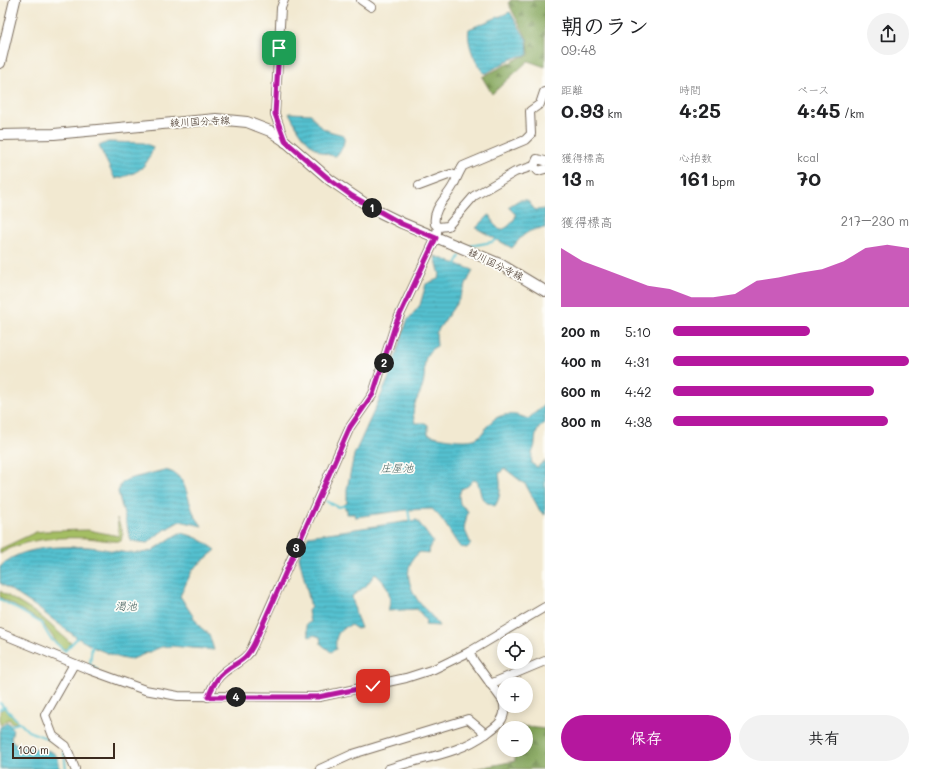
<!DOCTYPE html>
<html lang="ja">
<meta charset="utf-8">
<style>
:root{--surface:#fff;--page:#f2f2f2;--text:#202124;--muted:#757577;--accent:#b5179e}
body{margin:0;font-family:Mali,"Klee One",sans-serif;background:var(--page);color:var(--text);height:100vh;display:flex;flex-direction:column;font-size:15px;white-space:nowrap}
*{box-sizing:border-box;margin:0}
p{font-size:13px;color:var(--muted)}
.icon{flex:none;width:22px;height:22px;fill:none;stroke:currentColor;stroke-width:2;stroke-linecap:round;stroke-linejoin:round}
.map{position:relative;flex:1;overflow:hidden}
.sheet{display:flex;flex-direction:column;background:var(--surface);width:380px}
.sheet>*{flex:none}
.tools{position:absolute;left:497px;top:633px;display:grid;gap:8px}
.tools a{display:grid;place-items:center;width:36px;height:36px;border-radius:50%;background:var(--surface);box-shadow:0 2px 10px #0003;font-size:20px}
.scale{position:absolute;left:12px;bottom:10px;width:103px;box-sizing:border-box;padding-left:4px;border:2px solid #3b2a1e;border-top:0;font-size:11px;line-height:14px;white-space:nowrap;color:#3b2a1e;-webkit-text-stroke:3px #fdfcf7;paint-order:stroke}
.pin{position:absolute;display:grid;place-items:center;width:34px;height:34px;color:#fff;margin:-17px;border-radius:8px;box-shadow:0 2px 6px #0006}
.km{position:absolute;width:20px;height:20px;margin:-10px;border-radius:50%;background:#222;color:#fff;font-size:11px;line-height:20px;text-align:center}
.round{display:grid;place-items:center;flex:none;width:42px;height:42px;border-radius:21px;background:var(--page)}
.head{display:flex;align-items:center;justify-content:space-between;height:68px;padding:0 16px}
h1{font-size:22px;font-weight:700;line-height:30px}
.metrics{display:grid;grid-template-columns:repeat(3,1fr);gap:6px;height:68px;padding:4px 16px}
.metrics div{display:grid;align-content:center}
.metrics b{font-size:20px;font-weight:700}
.metrics small{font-size:11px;font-weight:400}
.metrics p{font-size:11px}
.chart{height:112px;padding:8px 16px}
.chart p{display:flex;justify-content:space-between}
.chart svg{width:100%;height:72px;margin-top:4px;fill:var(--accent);opacity:.7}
.action{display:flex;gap:8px;margin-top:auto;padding:8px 16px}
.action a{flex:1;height:46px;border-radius:24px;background:var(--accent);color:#fff;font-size:16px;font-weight:700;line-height:46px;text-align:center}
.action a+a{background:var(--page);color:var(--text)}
ul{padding:0 16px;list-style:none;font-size:13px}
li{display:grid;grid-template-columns:64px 48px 1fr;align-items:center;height:30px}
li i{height:10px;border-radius:5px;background:var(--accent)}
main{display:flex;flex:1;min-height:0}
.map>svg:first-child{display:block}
.grass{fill:#a4be64;stroke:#707441}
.forest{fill:url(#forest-firs);stroke:#5f683c}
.water{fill:url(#water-rules);stroke:#487677}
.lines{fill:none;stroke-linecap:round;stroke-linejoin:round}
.stream{stroke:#55c1d0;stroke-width:2}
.minor-casing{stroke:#7b6d5d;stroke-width:10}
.major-casing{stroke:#7b6d5d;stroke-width:12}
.minor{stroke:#fff;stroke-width:8}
.major{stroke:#fff;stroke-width:10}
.route-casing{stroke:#fff;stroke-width:8}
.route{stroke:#b5179e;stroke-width:5}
.labels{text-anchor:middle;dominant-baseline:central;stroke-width:3.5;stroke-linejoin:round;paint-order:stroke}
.street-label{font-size:10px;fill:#3b2a1e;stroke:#fdfcf7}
.water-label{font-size:11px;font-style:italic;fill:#445f5c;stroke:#fdfcf7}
</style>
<main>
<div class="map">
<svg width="545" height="769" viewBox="0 0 545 769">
<defs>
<pattern id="forest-firs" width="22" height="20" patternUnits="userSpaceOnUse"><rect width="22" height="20" fill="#83a55a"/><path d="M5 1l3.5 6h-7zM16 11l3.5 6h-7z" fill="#6c874a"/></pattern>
<pattern id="water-rules" width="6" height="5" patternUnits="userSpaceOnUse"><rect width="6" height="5" fill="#55c1d0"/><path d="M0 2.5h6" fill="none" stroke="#489da8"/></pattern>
</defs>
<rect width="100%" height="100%" fill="#fdfcf7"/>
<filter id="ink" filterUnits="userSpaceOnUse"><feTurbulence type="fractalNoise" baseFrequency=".025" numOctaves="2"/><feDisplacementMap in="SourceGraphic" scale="8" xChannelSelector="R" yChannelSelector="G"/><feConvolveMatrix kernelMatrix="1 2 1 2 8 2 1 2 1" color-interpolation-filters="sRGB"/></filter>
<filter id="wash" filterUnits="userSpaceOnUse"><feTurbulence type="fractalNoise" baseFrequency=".012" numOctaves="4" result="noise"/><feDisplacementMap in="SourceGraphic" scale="16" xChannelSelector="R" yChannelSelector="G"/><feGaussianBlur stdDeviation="0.9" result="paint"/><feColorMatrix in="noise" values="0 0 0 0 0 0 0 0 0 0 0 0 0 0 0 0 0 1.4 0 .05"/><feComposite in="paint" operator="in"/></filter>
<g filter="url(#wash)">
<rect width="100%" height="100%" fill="#f2e9d1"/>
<g class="grass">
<path d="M 117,518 L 123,533 L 121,541 C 110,542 99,539 87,538 C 59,537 25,538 0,554 L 0,549 L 36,532 L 45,531 L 88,530 L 119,536 Z"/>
<polygon points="0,591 39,615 71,643 68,648 64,649 60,647 42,622 0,597"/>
<polygon points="5,708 18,722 12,723 9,719 0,725 0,710"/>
</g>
<g class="forest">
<polygon points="511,0 545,0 545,67 528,61 492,94 482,77 521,57 529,55 528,40 508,3"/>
<polygon points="513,725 545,729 545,769 474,769 515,761 515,750 526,750 526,728 513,728"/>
</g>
<g class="water">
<path d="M 510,12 L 527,40 L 528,55 C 513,55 498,67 485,74 C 475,65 466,41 469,29 Z"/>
<path d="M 289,113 L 311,114 C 320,130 327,131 344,135 C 345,144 342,149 336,156 C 311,154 299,131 289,113 Z"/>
<path d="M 108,142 L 144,143 L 153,147 C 147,170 135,174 115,179 L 99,146 Z"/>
<path d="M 519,200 L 527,200 L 535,210 L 545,209 L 545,228 C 527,229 523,235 512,248 L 476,228 L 489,215 L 491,216 L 493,223 L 500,230 C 507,229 514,222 516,215 L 508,207 Z"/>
<path d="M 435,256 L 473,270 L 458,301 L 436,333 L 437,346 C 418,355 428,372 422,388 C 417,402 410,406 415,423 L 425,423 L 428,425 L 428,434 C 438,438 464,442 474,439 C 483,436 484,428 491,422 C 501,412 516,413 528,419 L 545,404 L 545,422 C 537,429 536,432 535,442 C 535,451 530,451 532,464 L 537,467 L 545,461 L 545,515 L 540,511 L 526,485 L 504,468 L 499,474 C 501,484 501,498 495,506 C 477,500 483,495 477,481 L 473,480 L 468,486 L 461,489 L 459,496 L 460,504 L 468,511 L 464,528 L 471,544 L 467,548 L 460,547 C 450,534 445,520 432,509 L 406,510 L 355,517 L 354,514 L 347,514 L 347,509 L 345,509 L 345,504 L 347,503 L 347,489 L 354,455 L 388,380 L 407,321 L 420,305 L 426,284 L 438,279 L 440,275 Z"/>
<path d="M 164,470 C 188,473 186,499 195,516 C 197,519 200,523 202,526 L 180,521 L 161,532 L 148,543 L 131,541 L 118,492 C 120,485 122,481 129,479 Z"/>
<path d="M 417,520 L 433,542 L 430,546 L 429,553 L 420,552 C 402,565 408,586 419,602 C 426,611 434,617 439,626 L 425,625 L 426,620 L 417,609 L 388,611 C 393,595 387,583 375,574 L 366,586 L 352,596 L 356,615 L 361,628 L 357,629 L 351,625 C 338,629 335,636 336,649 L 331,652 L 321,644 L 320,637 L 314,635 L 309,637 L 306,625 L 310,622 L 308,611 L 311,607 L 299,557 L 308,536 Z"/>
<path d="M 180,533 C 194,535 204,541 216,550 L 193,569 L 180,596 L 200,627 L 209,634 L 214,650 L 171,646 L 161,647 L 130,660 L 120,658 L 95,648 L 76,637 L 35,606 L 0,583 L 0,567 C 19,546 61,546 88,547 C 105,548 122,554 140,553 C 156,553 166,539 180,533 Z"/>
<path d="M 8,722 L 13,730 L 11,739 C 21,754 49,743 57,757 C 59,760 59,765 60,769 L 0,769 L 0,727 Z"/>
</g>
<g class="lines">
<g class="stream">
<polyline points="470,246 492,242 498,238"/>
<polyline points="455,266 460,256"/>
<polyline points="326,501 338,507 348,505"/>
<polyline points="408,509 410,522"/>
<polyline points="0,599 41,623 50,638 65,651 79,636"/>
<polyline points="92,646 90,664 97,669"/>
<polyline points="0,703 28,731 54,741"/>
<polyline points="0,709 5,707"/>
<polyline points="9,726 19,723"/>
<polyline points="64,752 66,769"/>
</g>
</g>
</g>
<g filter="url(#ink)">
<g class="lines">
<defs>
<g id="minor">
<polyline points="284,0 281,8 275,114 285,143"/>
<polyline points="361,0 371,7"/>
<polyline points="545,161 537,159 534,166 538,171 545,169"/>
<polyline points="419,186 451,174 457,176"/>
<polyline points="438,227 448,226 474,196 515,172 534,166"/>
<polyline points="0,633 90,670 145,690 178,696 319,697 406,678 434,669 469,652 545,607"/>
<polyline points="469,652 474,661 503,701 504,705"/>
<polyline points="74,664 45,715 53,736 66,746 75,769"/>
<polyline points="490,684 545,661"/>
<path d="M 208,697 C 212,689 215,679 223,673 C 232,665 242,662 250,652 L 350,427 L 373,394 L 396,323 L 436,238 L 438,227 L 435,224 C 432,208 448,197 454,184 C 457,178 459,172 463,166 L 525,140 L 531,134 L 530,111 L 540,104 L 544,92"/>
<polyline points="320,769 353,754 468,719 486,734"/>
<path d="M 388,769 C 423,757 457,755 487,733 C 497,726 506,720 504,706"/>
</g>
<g id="major">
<polyline points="0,63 15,0"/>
<polyline points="0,135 54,134 216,119 247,122 270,131 285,141 330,180 373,209 402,223 500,264 545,291"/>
</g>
</defs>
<use href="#minor" class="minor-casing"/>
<use href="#major" class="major-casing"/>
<use href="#minor" class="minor"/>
<use href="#major" class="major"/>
</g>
</g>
<g class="lines" filter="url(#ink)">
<defs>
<path id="route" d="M 279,48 L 275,114 L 285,141 L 330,180 L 352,196 L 402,224 L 436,238 L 396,323 L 373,394 L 350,427 L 254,644 C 243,665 237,660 223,673 C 215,679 212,689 208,697 L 318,697 L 373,686"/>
</defs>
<use href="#route" class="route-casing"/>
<use href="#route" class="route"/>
</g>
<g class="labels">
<g class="street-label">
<text transform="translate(200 121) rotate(-3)">綾川国分寺線</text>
<text transform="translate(496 264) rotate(26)">綾川国分寺線</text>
</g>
<g class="water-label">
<text x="397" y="467">庄屋池</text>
<text x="126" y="605">渇池</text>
</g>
</g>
</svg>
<div class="tools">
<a><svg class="icon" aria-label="locate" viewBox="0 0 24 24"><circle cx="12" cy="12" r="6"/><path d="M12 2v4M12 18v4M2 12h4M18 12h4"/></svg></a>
<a>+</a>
<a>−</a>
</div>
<div class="scale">100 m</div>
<div class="pin" style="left:279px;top:48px;background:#1e9e55"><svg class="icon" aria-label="arrive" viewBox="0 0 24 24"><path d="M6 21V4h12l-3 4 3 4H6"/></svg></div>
<div class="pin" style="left:373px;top:686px;background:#d93025"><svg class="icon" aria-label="check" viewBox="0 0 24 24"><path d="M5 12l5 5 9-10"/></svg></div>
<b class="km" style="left:372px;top:208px">1</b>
<b class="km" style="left:384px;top:363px">2</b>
<b class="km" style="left:296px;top:548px">3</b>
<b class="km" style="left:236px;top:697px">4</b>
</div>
<section class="sheet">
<div class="head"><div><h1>朝のラン</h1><p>09:48</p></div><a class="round"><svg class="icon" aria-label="share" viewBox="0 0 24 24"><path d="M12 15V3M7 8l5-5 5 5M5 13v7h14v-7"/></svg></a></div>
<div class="metrics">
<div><p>距離</p><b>0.93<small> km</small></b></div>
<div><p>時間</p><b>4:25</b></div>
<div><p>ペース</p><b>4:45<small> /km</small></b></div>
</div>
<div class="metrics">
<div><p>獲得標高</p><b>13<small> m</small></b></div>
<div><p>心拍数</p><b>161<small> bpm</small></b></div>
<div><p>kcal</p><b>70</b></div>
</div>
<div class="chart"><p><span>獲得標高</span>217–230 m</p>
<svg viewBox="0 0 160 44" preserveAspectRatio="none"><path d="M0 44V8L10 16L20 21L30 26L40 31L50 33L60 38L70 38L80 36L90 28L100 26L110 23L120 21L130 16L140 8L150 6L160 8V44z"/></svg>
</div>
<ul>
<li><b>200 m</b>5:10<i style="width:58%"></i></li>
<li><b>400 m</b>4:31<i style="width:100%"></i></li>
<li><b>600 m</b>4:42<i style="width:85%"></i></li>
<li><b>800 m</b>4:38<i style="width:91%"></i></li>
</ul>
<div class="action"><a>保存</a><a>共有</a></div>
</section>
</main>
